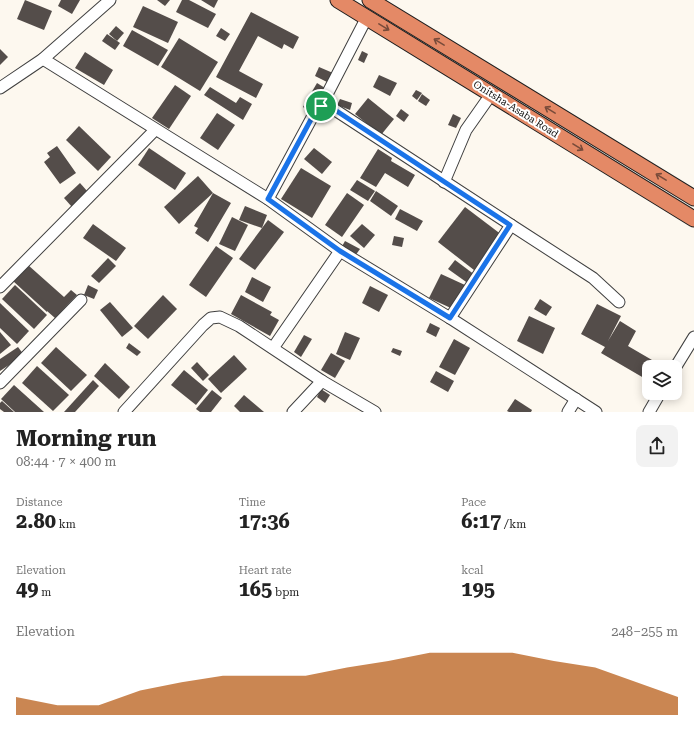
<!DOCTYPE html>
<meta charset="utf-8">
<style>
:root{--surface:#fff;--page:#f2f2f2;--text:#222;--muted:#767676;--accent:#b45309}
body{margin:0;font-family:"Roboto Serif",serif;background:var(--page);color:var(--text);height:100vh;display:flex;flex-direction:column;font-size:15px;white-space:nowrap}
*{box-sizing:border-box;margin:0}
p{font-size:13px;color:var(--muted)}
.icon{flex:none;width:22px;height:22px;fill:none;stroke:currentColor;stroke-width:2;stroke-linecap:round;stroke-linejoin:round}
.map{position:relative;height:412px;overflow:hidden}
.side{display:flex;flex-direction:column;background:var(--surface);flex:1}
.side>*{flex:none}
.buttons{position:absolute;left:642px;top:360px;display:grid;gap:8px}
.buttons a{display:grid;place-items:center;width:40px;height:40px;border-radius:8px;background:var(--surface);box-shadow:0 2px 10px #0003;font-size:20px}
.pin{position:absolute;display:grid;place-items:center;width:34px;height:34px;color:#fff;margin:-17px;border:2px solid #fff;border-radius:50%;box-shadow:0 1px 4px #0007}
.round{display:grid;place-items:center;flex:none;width:42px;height:42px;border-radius:8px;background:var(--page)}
.head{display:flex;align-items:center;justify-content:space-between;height:68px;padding:0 16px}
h1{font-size:22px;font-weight:700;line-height:30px}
.metrics{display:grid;grid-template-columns:repeat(3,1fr);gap:6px;height:68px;padding:4px 16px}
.metrics div{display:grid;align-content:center}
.metrics b{font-size:20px;font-weight:700}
.metrics small{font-size:11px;font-weight:400}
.metrics p{font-size:11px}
.chart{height:112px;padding:8px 16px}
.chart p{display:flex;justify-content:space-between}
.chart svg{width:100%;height:72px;margin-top:4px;fill:var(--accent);opacity:.7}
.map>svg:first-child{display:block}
.building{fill:#544d4a}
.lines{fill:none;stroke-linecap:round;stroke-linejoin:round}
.minor-casing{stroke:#404040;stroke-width:13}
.highway-casing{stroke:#1e1e1e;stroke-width:17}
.minor{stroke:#fff;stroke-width:11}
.highway{stroke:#e48966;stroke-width:15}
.oneway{stroke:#784b3a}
.route-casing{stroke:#fff;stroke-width:8}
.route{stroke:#1a73e8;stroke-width:5}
.labels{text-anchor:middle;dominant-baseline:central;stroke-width:4;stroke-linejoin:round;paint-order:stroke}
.street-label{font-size:10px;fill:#0d0d0d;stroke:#fff}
</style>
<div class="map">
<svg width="694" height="412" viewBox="0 0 694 412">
<rect width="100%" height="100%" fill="#fdf8ef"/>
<g class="building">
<polygon points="25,0 52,11 44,30 17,19"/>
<polygon points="61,0 80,0 72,14 58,6"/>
<polygon points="157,0 170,0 165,6"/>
<polygon points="182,0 189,0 216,14 208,28 176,12"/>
<polygon points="201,0 218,0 214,8"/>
<polygon points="143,6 178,22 168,43 133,27"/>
<polygon points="251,12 299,37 293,49 284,44 282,49 258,36 239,71 263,84 256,98 216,77"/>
<polygon points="116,26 124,33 117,41 109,34"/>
<polygon points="221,28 230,34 225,41 216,36"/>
<polygon points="132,30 168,50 158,66 123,46"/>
<polygon points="107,34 120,43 115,50 102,41"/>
<polygon points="179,38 218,62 200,91 161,67"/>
<polygon points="0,49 8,57 0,65"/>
<polygon points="362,51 368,54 364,63 358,60"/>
<polygon points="85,52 113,70 104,85 75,68"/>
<polygon points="319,67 333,73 329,83 315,76"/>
<polygon points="379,75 397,83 390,96 373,87"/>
<polygon points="317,83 325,88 310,112 303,107"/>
<polygon points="175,85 191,96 169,129 152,118"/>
<polygon points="210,87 236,103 240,97 252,104 243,120 204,95"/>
<polygon points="416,90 422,93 417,100 412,96"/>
<polygon points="422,94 430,100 426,106 418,101"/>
<polygon points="368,98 394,119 381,135 355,114"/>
<polygon points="340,99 352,103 350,110 337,105"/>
<polygon points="401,109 409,115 404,122 396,116"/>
<polygon points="217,113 235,125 218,150 200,138"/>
<polygon points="453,114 461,118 456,128 448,125"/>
<polygon points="79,126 111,157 98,171 66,140"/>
<polygon points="57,146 76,173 60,184 44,162 50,157 47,153"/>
<polygon points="149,148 186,173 175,190 138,165"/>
<polygon points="314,148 332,162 322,174 304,159"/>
<polygon points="378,149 392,158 391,161 415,175 408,187 385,173 376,187 360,178"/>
<polygon points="301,168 331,186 312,218 281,199"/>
<polygon points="198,176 213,193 179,224 164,207"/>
<polygon points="357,180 375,191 368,201 350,190"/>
<polygon points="80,183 88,192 72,207 64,198"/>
<polygon points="376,191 398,206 391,216 370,201"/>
<polygon points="213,193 231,203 208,242 195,233 198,228 194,226"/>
<polygon points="347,193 364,205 342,237 325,225"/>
<polygon points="245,206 267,215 262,228 239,220"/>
<polygon points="465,207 502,235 474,270 438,242"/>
<polygon points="400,209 423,221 417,231 395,219"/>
<polygon points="232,217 248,225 235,251 219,244"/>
<polygon points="268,220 284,232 255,270 239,259"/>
<polygon points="93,224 126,248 116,261 83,238"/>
<polygon points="362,224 375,235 364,248 350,236"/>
<polygon points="394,236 404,238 402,247 392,245"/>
<polygon points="345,241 360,249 355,256 341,248"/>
<polygon points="216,246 233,258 206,297 189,285"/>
<polygon points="108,258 116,266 99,283 91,276"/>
<polygon points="455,260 475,275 469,284 448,269"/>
<polygon points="28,265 64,297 71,290 77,295 55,318 47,311 47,312 13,281"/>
<polygon points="441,274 465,285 453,309 429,298"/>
<polygon points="252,277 271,287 263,302 245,292"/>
<polygon points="15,285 47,315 34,329 2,299"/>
<polygon points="88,285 98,290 94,299 84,295"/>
<polygon points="370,286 388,295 379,312 362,303"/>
<polygon points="163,295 177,309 148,339 134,326"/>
<polygon points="241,295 272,312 270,315 279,320 270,336 231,314"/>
<polygon points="540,299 552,307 546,316 534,309"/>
<polygon points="110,302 133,328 122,337 100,310"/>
<polygon points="0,303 29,331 17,344 0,328"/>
<polygon points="597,304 621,316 608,341 620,321 636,331 628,346 664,367 649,367 649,381 601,353 605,347 581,334"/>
<polygon points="529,316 555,328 543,354 517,341"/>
<polygon points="430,323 440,328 436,337 426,332"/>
<polygon points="0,332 11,345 0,354"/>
<polygon points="345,332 360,338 350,360 336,354"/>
<polygon points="304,335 312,339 301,357 294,352"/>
<polygon points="454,339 470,348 455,375 439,367"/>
<polygon points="129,343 141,352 137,356 126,348"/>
<polygon points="18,347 24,355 0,371 0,359"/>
<polygon points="56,347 87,375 71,391 41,363"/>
<polygon points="393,348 402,351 400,356 391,352"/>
<polygon points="331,353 345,361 335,378 321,370"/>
<polygon points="234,355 247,369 221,393 208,379"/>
<polygon points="197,362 209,375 203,381 191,368"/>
<polygon points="105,363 130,387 119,399 94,376"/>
<polygon points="37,366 69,395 53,411 22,383"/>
<polygon points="184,370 208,390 196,405 171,385"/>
<polygon points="436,371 454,381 448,392 430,382"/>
<polygon points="93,380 99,386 75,412 64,412"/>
<polygon points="14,385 44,412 15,412 1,399"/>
<polygon points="321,389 330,395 325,403 317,397"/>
<polygon points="212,390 222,398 211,412 200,412 196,409"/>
<polygon points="244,395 264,412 240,412 234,406"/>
<polygon points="515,399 532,410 531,412 509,412 507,411"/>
<polygon points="2,401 14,412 4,412 0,409 0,403"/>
</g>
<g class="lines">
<defs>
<g id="minor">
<polyline points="43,59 268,199 340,251 450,318 596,412"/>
<polyline points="0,88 43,59 110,0"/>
<polyline points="321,106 329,106 511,225 593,278 619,302"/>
<polyline points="444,182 466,130 492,93"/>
<polyline points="268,199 315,112 321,106 367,17"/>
<polyline points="0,287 155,130"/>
<polyline points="450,318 511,225"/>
<polyline points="273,348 340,251"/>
<polyline points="675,368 694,337"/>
<polyline points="0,383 81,300"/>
<polyline points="124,412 203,325 211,318 220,317 239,326 322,381 375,412"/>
<polyline points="293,412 322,381"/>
<polyline points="568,412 576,399"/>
<polyline points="649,412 660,393"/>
</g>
<g id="highway">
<polyline points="338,0 694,219"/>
<polyline points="370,0 694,198"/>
</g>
</defs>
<use href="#minor" class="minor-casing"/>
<use href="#highway" class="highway-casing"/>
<use href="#minor" class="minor"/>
<use href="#highway" class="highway"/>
</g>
<defs><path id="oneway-shaft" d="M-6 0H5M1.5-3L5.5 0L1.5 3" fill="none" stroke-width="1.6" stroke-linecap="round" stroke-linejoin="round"/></defs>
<g class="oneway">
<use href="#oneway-shaft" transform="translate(384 27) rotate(31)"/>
<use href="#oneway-shaft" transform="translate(439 42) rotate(-149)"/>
<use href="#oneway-shaft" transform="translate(550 110) rotate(-149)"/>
<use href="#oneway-shaft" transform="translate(578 147) rotate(32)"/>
<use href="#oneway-shaft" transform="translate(661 177) rotate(-149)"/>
</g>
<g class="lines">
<defs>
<polygon id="route" points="321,106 329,106 510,225 450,318 340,251 268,199 315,112"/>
</defs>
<use href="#route" class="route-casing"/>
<use href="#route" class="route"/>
</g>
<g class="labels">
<g class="street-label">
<text transform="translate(516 109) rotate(32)">Onitsha-Asaba Road</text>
</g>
</g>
</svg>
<div class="buttons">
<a><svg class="icon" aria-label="layers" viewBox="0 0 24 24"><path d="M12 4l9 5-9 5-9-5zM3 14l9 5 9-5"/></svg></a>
</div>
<div class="pin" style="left:321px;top:106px;background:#1e9e55"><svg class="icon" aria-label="arrive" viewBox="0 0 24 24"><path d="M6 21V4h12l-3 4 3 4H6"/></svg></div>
</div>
<section class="side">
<div class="head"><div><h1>Morning run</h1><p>08:44 · 7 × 400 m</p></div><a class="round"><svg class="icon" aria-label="share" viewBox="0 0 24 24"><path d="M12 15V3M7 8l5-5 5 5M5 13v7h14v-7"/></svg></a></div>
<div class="metrics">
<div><p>Distance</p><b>2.80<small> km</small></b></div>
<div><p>Time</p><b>17:36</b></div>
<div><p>Pace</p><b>6:17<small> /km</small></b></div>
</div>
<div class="metrics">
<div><p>Elevation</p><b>49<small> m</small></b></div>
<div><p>Heart rate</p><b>165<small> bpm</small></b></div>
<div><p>kcal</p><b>195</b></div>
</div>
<div class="chart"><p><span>Elevation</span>248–255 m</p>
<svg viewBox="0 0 160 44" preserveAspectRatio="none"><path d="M0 44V33L10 38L20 38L30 29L40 24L50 20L60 20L70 20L80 15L90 11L100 6L110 6L120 6L130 11L140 15L150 24L160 33V44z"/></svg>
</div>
</section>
